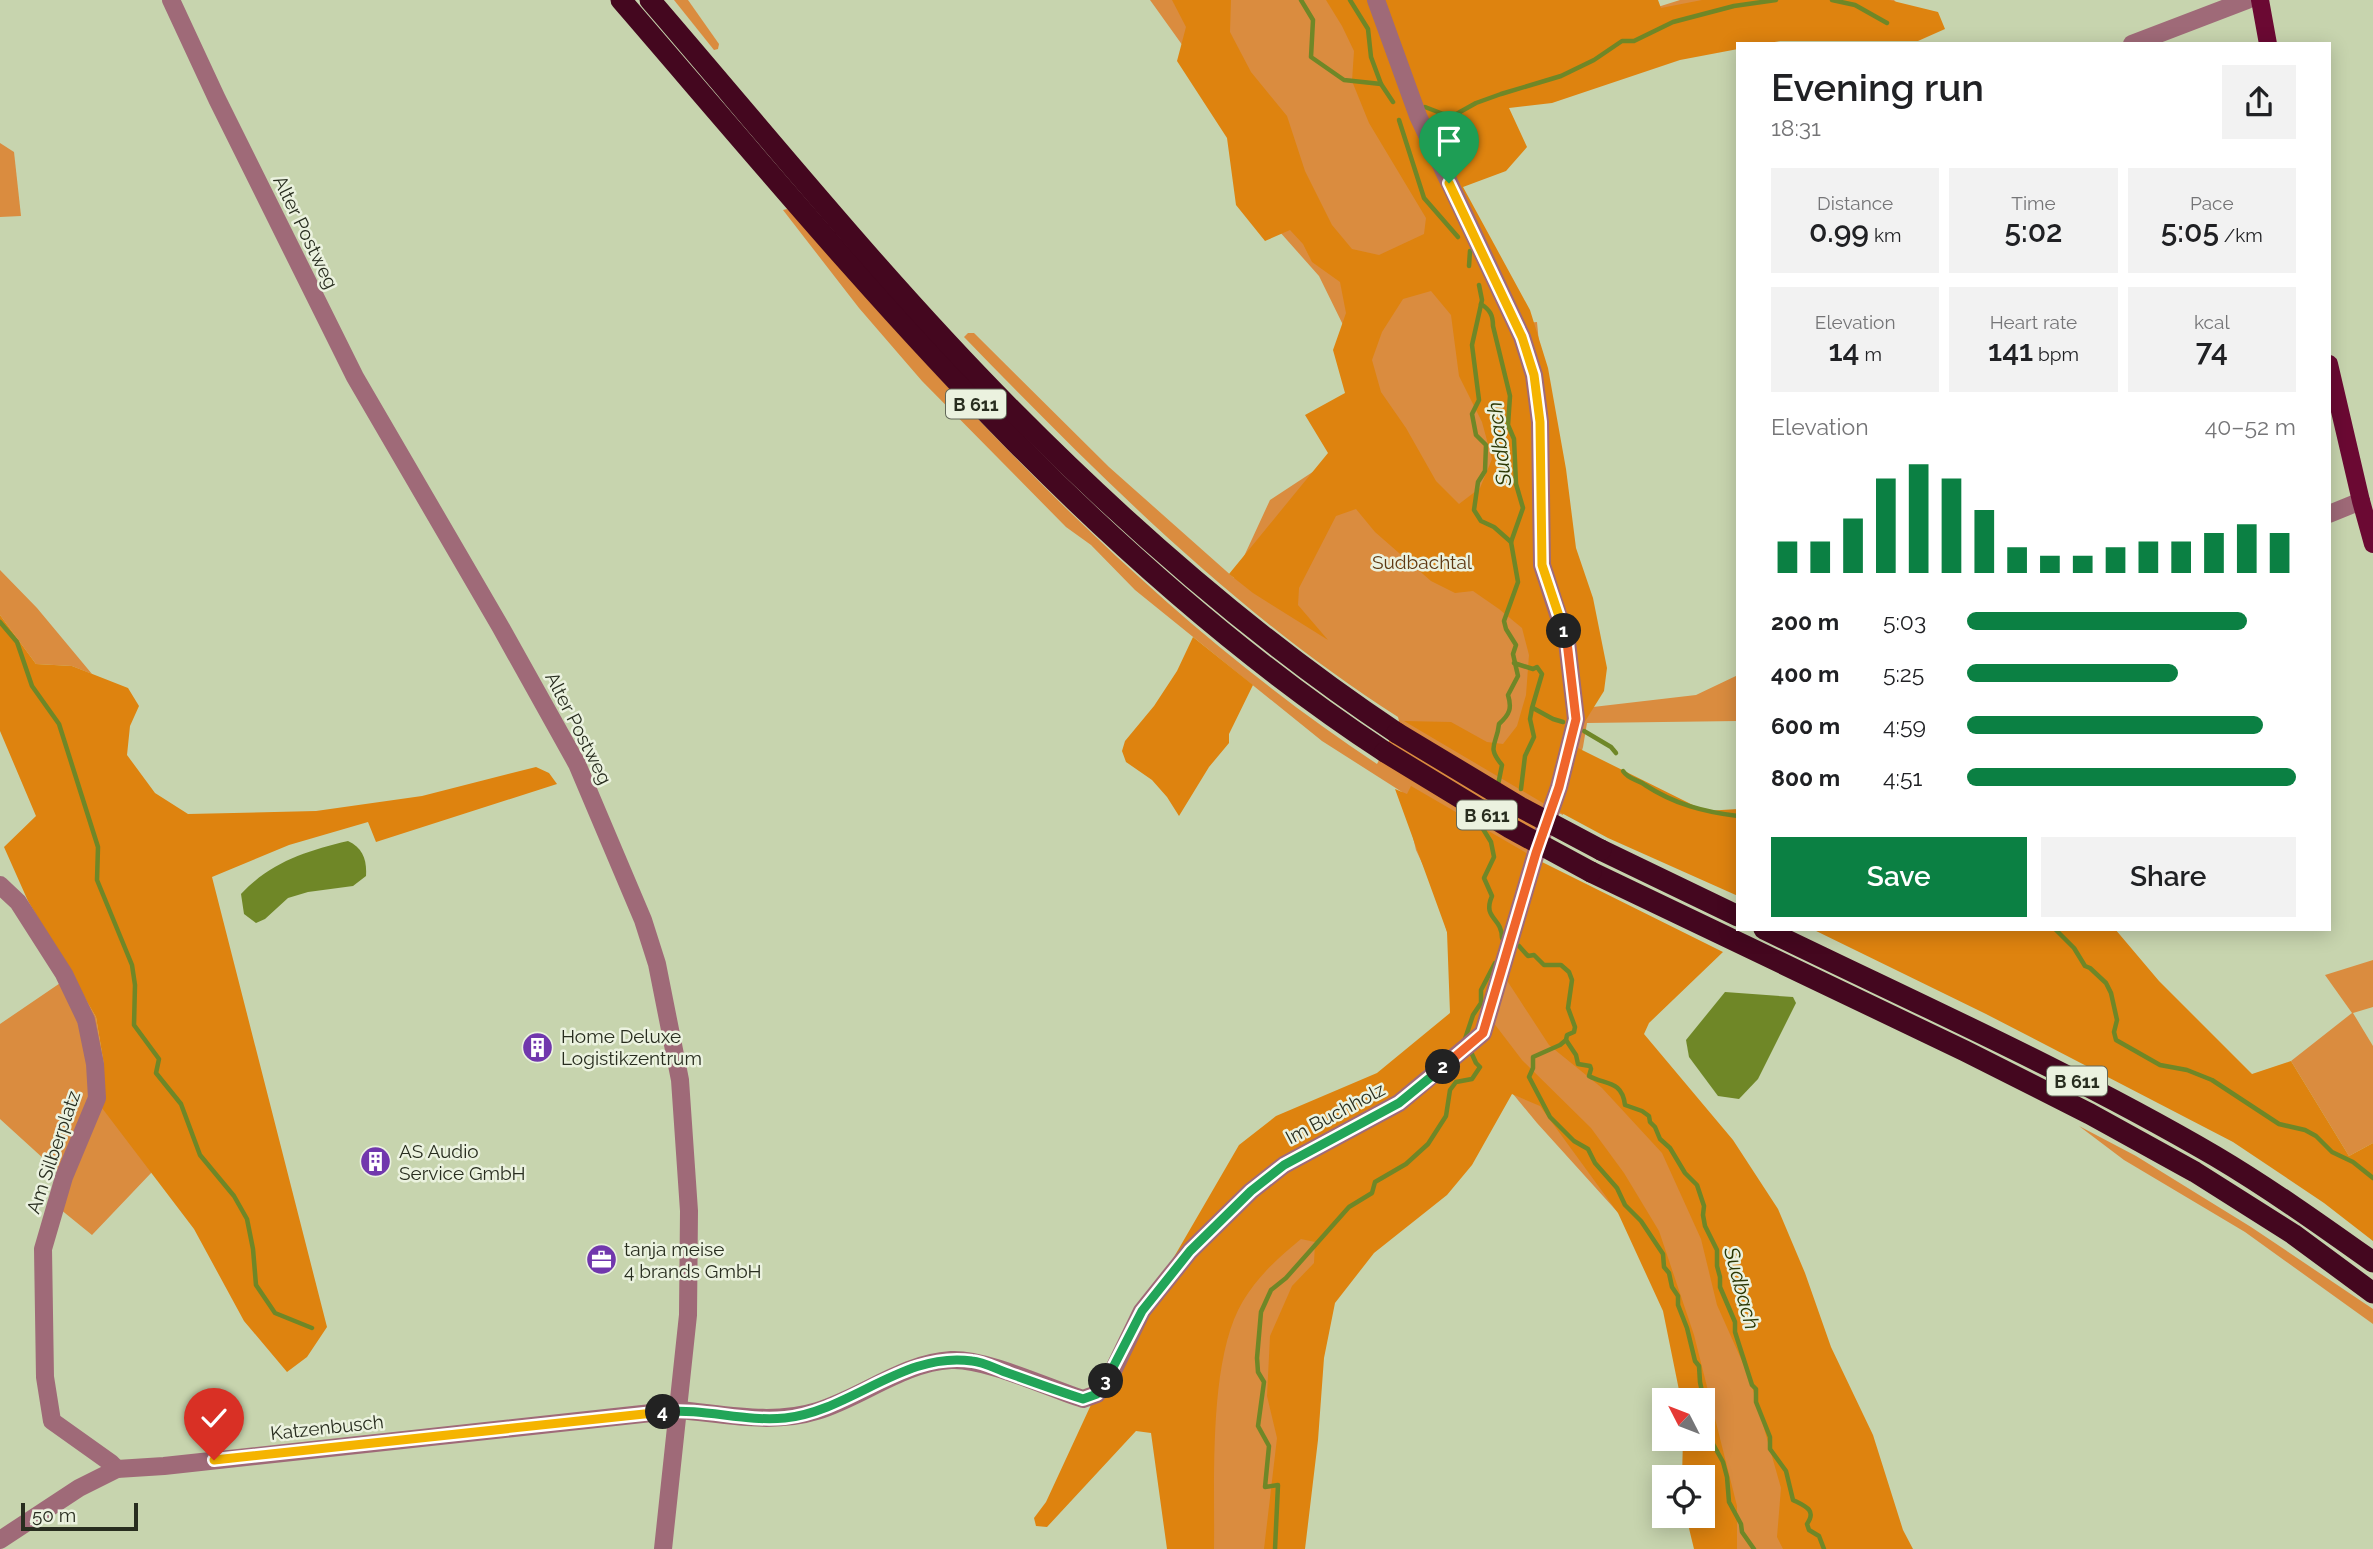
<!DOCTYPE html>
<meta charset="utf-8">
<style>
:root{--surface:#fff;--page:#f2f2f2;--text:#202124;--muted:#757577;--accent:#0b8043}
body{margin:0;font-family:Raleway,sans-serif;background:var(--page);color:var(--text);height:100vh;display:flex;flex-direction:column;font-size:26px;white-space:nowrap}
*{box-sizing:border-box;margin:0}
p{font-size:23px;color:var(--muted)}
.icon{flex:none;width:38px;height:38px;fill:none;stroke:currentColor;stroke-width:2;stroke-linecap:round;stroke-linejoin:round}
.map{position:relative;flex:1;overflow:hidden}
.details{position:absolute;left:1736px;top:42px;width:595px;height:889px;display:flex;flex-direction:column;background:var(--surface);border-radius:0px;box-shadow:0 4px 18px #0003}
.details>*{flex:none}
.needle{width:46px;rotate:312deg}
.tools{position:absolute;left:1652px;top:1388px;display:grid;gap:14px}
.tools a{display:grid;place-items:center;width:63px;height:63px;border-radius:0px;background:var(--surface);box-shadow:0 4px 18px #0003;font-size:35px}
.scale{position:absolute;left:21px;bottom:18px;width:117px;box-sizing:border-box;padding-left:7px;border:4px solid #282d1f;border-top:0;font-size:19px;line-height:24px;white-space:nowrap;color:#282d1f;-webkit-text-stroke:5px #ebf2df;paint-order:stroke}
.pin{position:absolute;display:grid;place-items:center;width:60px;height:60px;color:#fff;margin:-72px -30px;border-radius:50% 50% 50% 0;rotate:-45deg;box-shadow:0 0 7px #0007}
.pin .icon{rotate:45deg}
.km{position:absolute;width:35px;height:35px;margin:-18px;border-radius:50%;background:#222;color:#fff;font-size:19px;line-height:35px;text-align:center}
.round{display:grid;place-items:center;flex:none;width:74px;height:74px;border-radius:0px;background:var(--page)}
.overview{display:flex;align-items:center;justify-content:space-between;height:119px;padding:0 35px}
h1{font-size:38px;font-weight:600;line-height:52px}
.metrics{display:grid;grid-template-columns:repeat(3,1fr);gap:10px;height:119px;padding:7px 35px}
.metrics div{display:grid;align-content:center;border-radius:0px;background:var(--page);text-align:center}
.metrics b{font-size:30px;font-weight:600}
.metrics small{font-size:19px;font-weight:400}
.metrics p{font-size:19px}
.chart{height:196px;padding:14px 35px}
.chart p{display:flex;justify-content:space-between}
.chart svg{width:100%;height:126px;margin-top:7px;stroke:var(--accent);stroke-width:6}
.action{display:flex;gap:14px;margin-top:auto;padding:14px 35px}
.action a{flex:1;height:80px;border-radius:0px;background:var(--accent);color:#fff;font-size:28px;font-weight:600;line-height:80px;text-align:center}
.action a+a{background:var(--page);color:var(--text)}
ul{padding:0 35px;list-style:none;font-size:23px}
li{display:grid;grid-template-columns:112px 84px 1fr;align-items:center;height:52px}
li i{height:18px;border-radius:9px;background:var(--accent)}
.map>svg:first-child{display:block}
.green{fill:#da8c3f}
.forest{fill:#de830f;fill-rule:evenodd}
.water{fill:#6f8727}
.lines{fill:none;stroke-linecap:round;stroke-linejoin:round}
.stream{stroke:#6f8727;stroke-width:4.5}
.minor{stroke:#9f6a78;stroke-width:18}
.major{stroke:#6b0933;stroke-width:18}
.highway{stroke:#44071f;stroke-width:21}
.highway-bridge{stroke:#44071f;stroke-width:21}
.split-1-casing{stroke:#fff;stroke-width:14}
.split-2-casing{stroke:#fff;stroke-width:14}
.split-3-casing{stroke:#fff;stroke-width:14}
.split-4-casing{stroke:#fff;stroke-width:14}
.split-5-casing{stroke:#fff;stroke-width:14}
.split-1{stroke:#f5b400;stroke-width:9}
.split-2{stroke:#f0652b;stroke-width:9}
.split-3{stroke:#22a559;stroke-width:9}
.split-4{stroke:#22a559;stroke-width:9}
.split-5{stroke:#f5b400;stroke-width:9}
.labels{text-anchor:middle;dominant-baseline:central;stroke-width:5;stroke-linejoin:round;paint-order:stroke}
.shield{fill:#ebf2df;stroke:#626859;stroke-width:2}
.shield-label{font-size:18px;font-weight:bold;fill:#282d1f}
.street-label{font-size:19px;fill:#282d1f;stroke:#ebf2df}
.park-label{font-size:19px;fill:#5e3812;stroke:#ebf2df}
.poi-label{font-size:19px;fill:#282d1f;stroke:#ebf2df;text-anchor:start}
.water-label{font-size:21px;font-style:italic;fill:#2c3804;stroke:#ebf2df}
</style>
<div class="map">
<svg width="2373" height="1549" viewBox="0 0 2373 1549">
<rect width="100%" height="100%" fill="#c7d4ae"/>
<g class="green">
<polygon points="674,0 688,0 719,44 718,49 714,50"/>
<path d="M 1150,0 L 1402,0 L 1645,11 L 1680,0 L 1894,0 L 1923,33 L 1840,18 L 1414,103 L 1515,324 L 1537,322 L 1542,375 L 1589,713 L 1593,707 L 1696,695 L 1738,675 L 1738,721 L 1587,723 L 1583,747 L 1563,815 L 1545,807 L 1530,854 L 1893,1549 L 1709,1549 L 1703,1400 L 1641,1238 L 1537,1123 L 1513,1094 L 1510,1081 L 1339,1289 L 1319,1329 L 1291,1549 L 1170,1549 L 1165,1467 L 1144,1403 L 1448,1039 L 1454,958 L 1437,895 L 1416,850 L 1402,792 L 1322,741 L 1135,590 L 1091,545 L 1066,527 L 922,381 L 859,308 L 783,210 L 787,209 L 791,212 C 968,415 1152,615 1377,764 L 1399,721 L 1398,717 C 1235,613 1098,475 964,337 L 968,333 L 974,333 L 1109,467 L 1234,578 L 1270,500 L 1372,433 L 1345,329 L 1319,276 L 1279,231 L 1188,53 Z"/>
<polygon points="0,143 14,152 21,216 0,217"/>
<polygon points="0,570 37,608 92,674 72,666 36,664 0,615"/>
<polygon points="2373,960 2373,1007 2353,1013 2373,1046 2373,1143 2349,1156 2291,1061 2352,1013 2325,975"/>
<polygon points="72,975 96,1017 104,1065 141,1158 152,1172 92,1235 60,1209 67,1180 0,1119 0,1024"/>
<polygon points="2079,1126 2136,1156 2251,1227 2373,1309 2373,1324 2245,1232 2124,1160"/>
</g>
<g class="forest">
<path d="M 1172,0 L 1231,0 L 1230,32 L 1251,72 L 1287,116 L 1305,171 L 1332,225 L 1352,249 L 1379,255 L 1424,234 L 1426,218 L 1369,123 L 1352,81 L 1354,51 L 1342,26 L 1326,0 L 1658,0 L 1661,8 L 1702,0 L 1889,0 L 1938,12 L 1945,29 L 1918,41 L 1780,41 L 1764,44 L 1738,44 L 1738,49 L 1680,60 L 1552,103 L 1509,108 L 1527,147 L 1506,171 L 1463,187 L 1530,310 L 1548,368 L 1566,469 L 1576,548 L 1593,598 L 1607,668 L 1604,691 L 1584,723 L 1548,806 L 1404,721 L 1451,722 L 1487,742 L 1503,744 L 1517,726 L 1526,695 L 1529,655 L 1522,628 L 1499,609 L 1473,591 L 1455,593 L 1431,581 L 1375,532 L 1356,509 L 1336,516 L 1299,588 L 1298,605 L 1328,640 L 1253,593 L 1229,574 L 1328,453 L 1305,415 L 1345,393 L 1333,350 L 1346,313 L 1340,282 L 1312,262 L 1303,244 L 1290,230 L 1265,241 L 1236,205 L 1227,138 L 1177,61 L 1186,27 ZM 1431,291 L 1451,315 L 1459,376 L 1482,422 L 1492,459 L 1480,488 L 1459,504 L 1436,481 L 1406,428 L 1381,392 L 1372,360 L 1382,332 L 1403,299 Z"/>
<polygon points="0,615 36,664 72,666 128,688 139,706 130,726 127,755 155,793 188,814 316,811 422,796 536,767 549,773 557,784 376,842 368,822 289,845 212,877 327,1327 307,1357 287,1372 244,1321 194,1229 102,1108 104,1065 96,1017 28,901 4,847 36,816 0,731"/>
<polygon points="1193,637 1253,685 1229,734 1229,743 1209,767 1179,816 1167,797 1152,780 1126,762 1122,751 1125,741 1154,706 1177,671"/>
<polygon points="1578,748 1705,811 1738,809 1738,896 1608,838 1556,810"/>
<path d="M 1411,786 L 1540,861 L 1723,952 L 1649,1023 L 1644,1034 L 1733,1140 L 1778,1209 L 1805,1273 L 1831,1347 L 1873,1435 L 1903,1530 L 1913,1549 L 1783,1549 L 1777,1537 L 1781,1488 L 1750,1379 L 1717,1305 L 1701,1239 L 1662,1153 L 1602,1088 L 1549,1045 L 1506,979 L 1493,1022 L 1522,1060 L 1591,1128 L 1624,1173 L 1659,1231 L 1694,1335 L 1737,1506 L 1737,1549 L 1694,1549 L 1686,1516 L 1703,1516 L 1703,1477 L 1682,1477 L 1683,1439 L 1703,1438 L 1703,1400 L 1681,1400 L 1663,1311 L 1618,1213 L 1540,1106 L 1512,1094 L 1472,1165 L 1447,1195 L 1374,1253 L 1335,1303 L 1324,1358 L 1318,1440 L 1305,1549 L 1264,1549 L 1277,1438 L 1267,1396 L 1270,1336 L 1292,1286 L 1314,1263 L 1315,1242 L 1301,1239 C 1279,1257 1258,1276 1243,1301 C 1208,1359 1215,1481 1214,1549 L 1167,1549 L 1151,1433 L 1136,1431 L 1047,1527 L 1036,1526 L 1034,1518 L 1046,1502 L 1102,1381 L 1239,1145 L 1276,1116 L 1377,1073 L 1450,1013 L 1447,932 L 1395,789 L 1407,794 Z"/>
<polygon points="1812,929 2115,929 2159,981 2252,1074 2291,1061 2349,1156 2373,1143 2373,1241 2324,1203 2233,1142 1986,1014"/>
</g>
<g class="water">
<path d="M 348,841 C 363,848 367,860 366,876 L 353,886 L 308,892 L 288,898 L 265,919 L 256,923 L 244,914 L 241,894 C 271,862 306,851 348,841 Z"/>
<polygon points="1725,992 1793,997 1796,1003 1758,1079 1739,1099 1718,1096 1689,1057 1686,1040"/>
</g>
<g class="lines">
<g class="stream">
<polyline points="1301,0 1313,20 1311,57 1344,80 1381,84"/>
<polyline points="1350,0 1368,29 1371,57 1381,84 1393,102"/>
<polyline points="1832,0 1855,5 1887,23"/>
<polyline points="1425,107 1451,117 1476,103 1501,94 1561,76 1594,60 1622,41 1634,41 1673,22 1734,6 1776,0"/>
<polyline points="1399,120 1424,198 1458,237"/>
<polyline points="1469,266 1470,251"/>
<polyline points="1479,285 1482,300 1472,345 1479,400 1472,414 1476,435 1486,445 1485,471 1478,482 1474,510 1481,521 1494,527 1511,542"/>
<path d="M 1481,304 C 1490,310 1493,315 1493,326 L 1510,396 L 1508,425 L 1514,439 L 1516,484 L 1523,508 L 1511,542 L 1518,582 L 1504,621 L 1506,629 L 1516,645 L 1513,654 L 1518,676 L 1508,695 C 1512,708 1510,714 1499,724 C 1497,745 1486,746 1502,765 L 1498,785"/>
<polyline points="0,622 17,642 32,686 59,724 98,847 97,880 132,965 135,985 134,1025 159,1059 156,1073 181,1104 200,1155 234,1196 247,1219 253,1249 256,1285 275,1313 312,1328"/>
<polyline points="1514,663 1533,669 1537,667 1542,674 1532,708 1530,719 1534,737 1525,756 1521,789"/>
<polyline points="1533,708 1553,719 1563,722"/>
<polyline points="1584,731 1611,747 1616,753"/>
<path d="M 1623,771 C 1629,780 1637,779 1645,785 C 1674,804 1704,812 1738,816"/>
<path d="M 1486,820 L 1483,829 L 1491,842 L 1494,857 L 1484,878 L 1492,896 C 1482,919 1502,917 1502,938"/>
<polyline points="2055,929 2074,948 2085,966 2090,968 2106,983 2111,993 2117,1020 2114,1032 2116,1040 2160,1065 2187,1070 2212,1080 2279,1124 2305,1130 2316,1136 2332,1152 2353,1162 2373,1178"/>
<path d="M 1519,946 L 1528,956 L 1534,955 L 1544,965 L 1561,965 L 1569,972 L 1572,980 L 1568,1008 L 1575,1027 L 1574,1032 L 1567,1035 L 1566,1040 L 1576,1055 L 1578,1064 L 1590,1066 L 1591,1069 L 1589,1076 C 1605,1085 1622,1080 1625,1105 L 1642,1111 L 1649,1116 L 1650,1122 L 1655,1127 L 1660,1139 L 1670,1148 L 1685,1173 L 1697,1185 L 1704,1206 L 1703,1215 L 1705,1226 L 1717,1250 L 1717,1266 L 1720,1277 L 1720,1287 L 1735,1322 L 1735,1332 L 1752,1385 L 1756,1389 L 1756,1402 L 1770,1437 L 1770,1449 L 1786,1471 L 1793,1500 C 1805,1506 1817,1510 1807,1524 L 1809,1530 L 1819,1536 L 1824,1549"/>
<polyline points="1465,1039 1473,1015 1481,1003 1481,990 1495,963"/>
<polyline points="1566,1040 1560,1045 1533,1057 1533,1068 1529,1077 1550,1117 1574,1141 1588,1149 1595,1163 1617,1188 1625,1205 1641,1221 1663,1254 1664,1267 1669,1273 1672,1287 1678,1296 1678,1305 1687,1328 1695,1361 1699,1366 1700,1382 1713,1444 1723,1462 1727,1477 1729,1502 1741,1524 1742,1532 1754,1549"/>
<polyline points="1275,1549 1278,1485 1265,1487 1269,1446 1258,1426 1264,1382 1258,1372 1257,1358 1261,1312 1271,1290 1286,1278 1349,1207 1372,1193 1375,1182 1406,1164 1428,1144 1446,1116 1450,1090 1456,1082 1472,1079 1480,1067 1476,1063 1471,1052"/>
</g>
<g class="minor">
<polyline points="171,0 217,99 355,377 500,626 577,764 643,920 657,964 680,1080 689,1211 688,1315 663,1549"/>
<polyline points="2132,44 2247,0"/>
<polyline points="2329,514 2361,501"/>
<polyline points="0,885 18,902 64,974 86,1020 95,1064 97,1098 64,1177 43,1249 45,1377 52,1421 111,1463 117,1469"/>
<path d="M 0,1540 L 79,1488 L 117,1469 L 164,1466 L 679,1410 C 724,1414 772,1425 817,1411 C 863,1397 902,1363 951,1360 C 985,1358 1048,1388 1083,1399 L 1097,1394 L 1112,1373 L 1142,1311 L 1190,1251 L 1251,1191 L 1284,1165 L 1399,1103 L 1483,1033 L 1536,853 L 1559,787 L 1576,719 L 1567,642 L 1542,565 L 1540,422 L 1534,375 L 1522,337 L 1418,116 L 1376,0"/>
</g>
<g class="major">
<polyline points="2260,0 2268,44"/>
<polyline points="2329,364 2361,501 2373,544"/>
</g>
<g class="highway">
<path d="M 621,0 C 855,271 1083,554 1385,752"/>
<path d="M 650,0 C 769,138 885,282 1013,411 C 1131,530 1257,640 1397,733"/>
<polyline points="1601,850 1738,916"/>
<polyline points="1591,872 1965,1051 2090,1114 2195,1172 2293,1234 2373,1293"/>
<path d="M 1764,929 C 1916,1003 2069,1071 2215,1156 C 2269,1188 2321,1225 2373,1262"/>
</g>
<g class="highway-bridge">
<polyline points="1397,733 1520,807 1601,850"/>
<polyline points="1385,752 1510,828 1591,872"/>
</g>
</g>
<g class="lines">
<defs>
<polyline id="split-1" points="1449,183 1522,337 1534,375 1540,422 1542,565 1564,631"/>
<polyline id="split-2" points="1443,1067 1483,1033 1536,853 1559,787 1576,719 1567,642 1564,631"/>
<polyline id="split-3" points="1106,1381 1142,1311 1190,1251 1251,1191 1284,1165 1399,1103 1443,1067"/>
<path id="split-4" d="M 663,1412 C 704,1408 744,1422 785,1418 C 851,1411 904,1351 972,1361 C 984,1362 996,1369 1008,1373 C 1033,1382 1058,1391 1083,1399 L 1097,1394 L 1106,1381"/>
<polyline id="split-5" points="214,1460 663,1412"/>
</defs>
<use href="#split-1" class="split-1-casing"/>
<use href="#split-2" class="split-2-casing"/>
<use href="#split-3" class="split-3-casing"/>
<use href="#split-4" class="split-4-casing"/>
<use href="#split-5" class="split-5-casing"/>
<use href="#split-1" class="split-1"/>
<use href="#split-2" class="split-2"/>
<use href="#split-3" class="split-3"/>
<use href="#split-4" class="split-4"/>
<use href="#split-5" class="split-5"/>
</g>
<defs>
<symbol id="building-disc" viewBox="-11 -11 22 22"><circle r="9.5" fill="#7137ad" stroke="#ebf2df"/><path d="M-4-6H4V6H1V3H-1V6H-4ZM-2.5-4.3h1.7v1.8h-1.7ZM.8-4.3h1.7v1.8H.8ZM-2.5-1h1.7V.8h-1.7ZM.8-1h1.7V.8H.8Z" fill="#fff"/></symbol>
<symbol id="office-disc" viewBox="-11 -11 22 22"><circle r="9.5" fill="#7137ad" stroke="#ebf2df"/><path d="M-6-3h4V-5.5h4V-3h4V5H-6ZM-1-4.5V-3h2v-1.5ZM-6 0V1H6V0Z" fill="#fff"/></symbol>
</defs>
<g fill-rule="evenodd">
<use href="#building-disc" x="520" y="1030" width="35" height="35"/>
<use href="#building-disc" x="358" y="1144" width="35" height="35"/>
<use href="#office-disc" x="584" y="1242" width="35" height="35"/>
</g>
<g class="labels">
<g class="shield">
<rect x="946" y="389.5" width="60" height="29" rx="5"/>
<rect x="1457" y="800.5" width="60" height="29" rx="5"/>
<rect x="2047" y="1066.5" width="60" height="29" rx="5"/>
</g>
<g class="shield-label">
<text x="976" y="404">B 611</text>
<text x="1487" y="815">B 611</text>
<text x="2077" y="1081">B 611</text>
</g>
<g class="street-label">
<text transform="translate(306 232) rotate(64)">Alter Postweg</text>
<text transform="translate(579 728) rotate(63)">Alter Postweg</text>
<text transform="translate(1335 1113) rotate(-28)">Im Buchholz</text>
<text transform="translate(53 1152) rotate(-71)">Am Silberplatz</text>
<text transform="translate(327 1427) rotate(-6)">Katzenbusch</text>
</g>
<g class="park-label">
<text x="1422" y="562">Sudbachtal</text>
</g>
<g class="poi-label">
<text x="561" y="1036">Home Deluxe<tspan x="561" dy="22">Logistikzentrum</tspan></text>
<text x="399" y="1151">AS Audio<tspan x="399" dy="22">Service GmbH</tspan></text>
<text x="624" y="1249">tanja meise<tspan x="624" dy="22">4 brands GmbH</tspan></text>
</g>
<g class="water-label">
<text transform="translate(1499 444) rotate(-97)">Sudbach</text>
<text transform="translate(1742 1288) rotate(75)">Sudbach</text>
</g>
</g>
</svg>
<div class="tools">
<a><svg class="needle" viewBox="-14 -14 28 28"><path d="M0-13l5 13h-10z" fill="#e53935"/><path d="M0 13l5-13h-10z" fill="#757577"/></svg></a>
<a><svg class="icon" aria-label="locate" viewBox="0 0 24 24"><circle cx="12" cy="12" r="6"/><path d="M12 2v4M12 18v4M2 12h4M18 12h4"/></svg></a>
</div>
<div class="scale">50 m</div>
<div class="pin" style="left:1449px;top:183px;background:#1e9e55"><svg class="icon" aria-label="arrive" viewBox="0 0 24 24"><path d="M6 21V4h12l-3 4 3 4H6"/></svg></div>
<div class="pin" style="left:214px;top:1460px;background:#d93025"><svg class="icon" aria-label="check" viewBox="0 0 24 24"><path d="M5 12l5 5 9-10"/></svg></div>
<b class="km" style="left:1564px;top:631px">1</b>
<b class="km" style="left:1443px;top:1067px">2</b>
<b class="km" style="left:1106px;top:1381px">3</b>
<b class="km" style="left:663px;top:1412px">4</b>
<section class="details">
<div class="overview"><div><h1>Evening run</h1><p>18:31</p></div><a class="round"><svg class="icon" aria-label="share" viewBox="0 0 24 24"><path d="M12 15V3M7 8l5-5 5 5M5 13v7h14v-7"/></svg></a></div>
<div class="metrics">
<div><p>Distance</p><b>0.99<small> km</small></b></div>
<div><p>Time</p><b>5:02</b></div>
<div><p>Pace</p><b>5:05<small> /km</small></b></div>
</div>
<div class="metrics">
<div><p>Elevation</p><b>14<small> m</small></b></div>
<div><p>Heart rate</p><b>141<small> bpm</small></b></div>
<div><p>kcal</p><b>74</b></div>
</div>
<div class="chart"><p><span>Elevation</span>40–52 m</p>
<svg viewBox="0 0 160 44" preserveAspectRatio="none"><path d="M5 44V33M15 44V33M25 44V25M35 44V11M45 44V6M55 44V11M65 44V22M75 44V35M85 44V38M95 44V38M105 44V35M115 44V33M125 44V33M135 44V30M145 44V27M155 44V30"/></svg>
</div>
<ul>
<li><b>200 m</b>5:03<i style="width:85%"></i></li>
<li><b>400 m</b>5:25<i style="width:64%"></i></li>
<li><b>600 m</b>4:59<i style="width:90%"></i></li>
<li><b>800 m</b>4:51<i style="width:100%"></i></li>
</ul>
<div class="action"><a>Save</a><a>Share</a></div>
</section>
</div>
